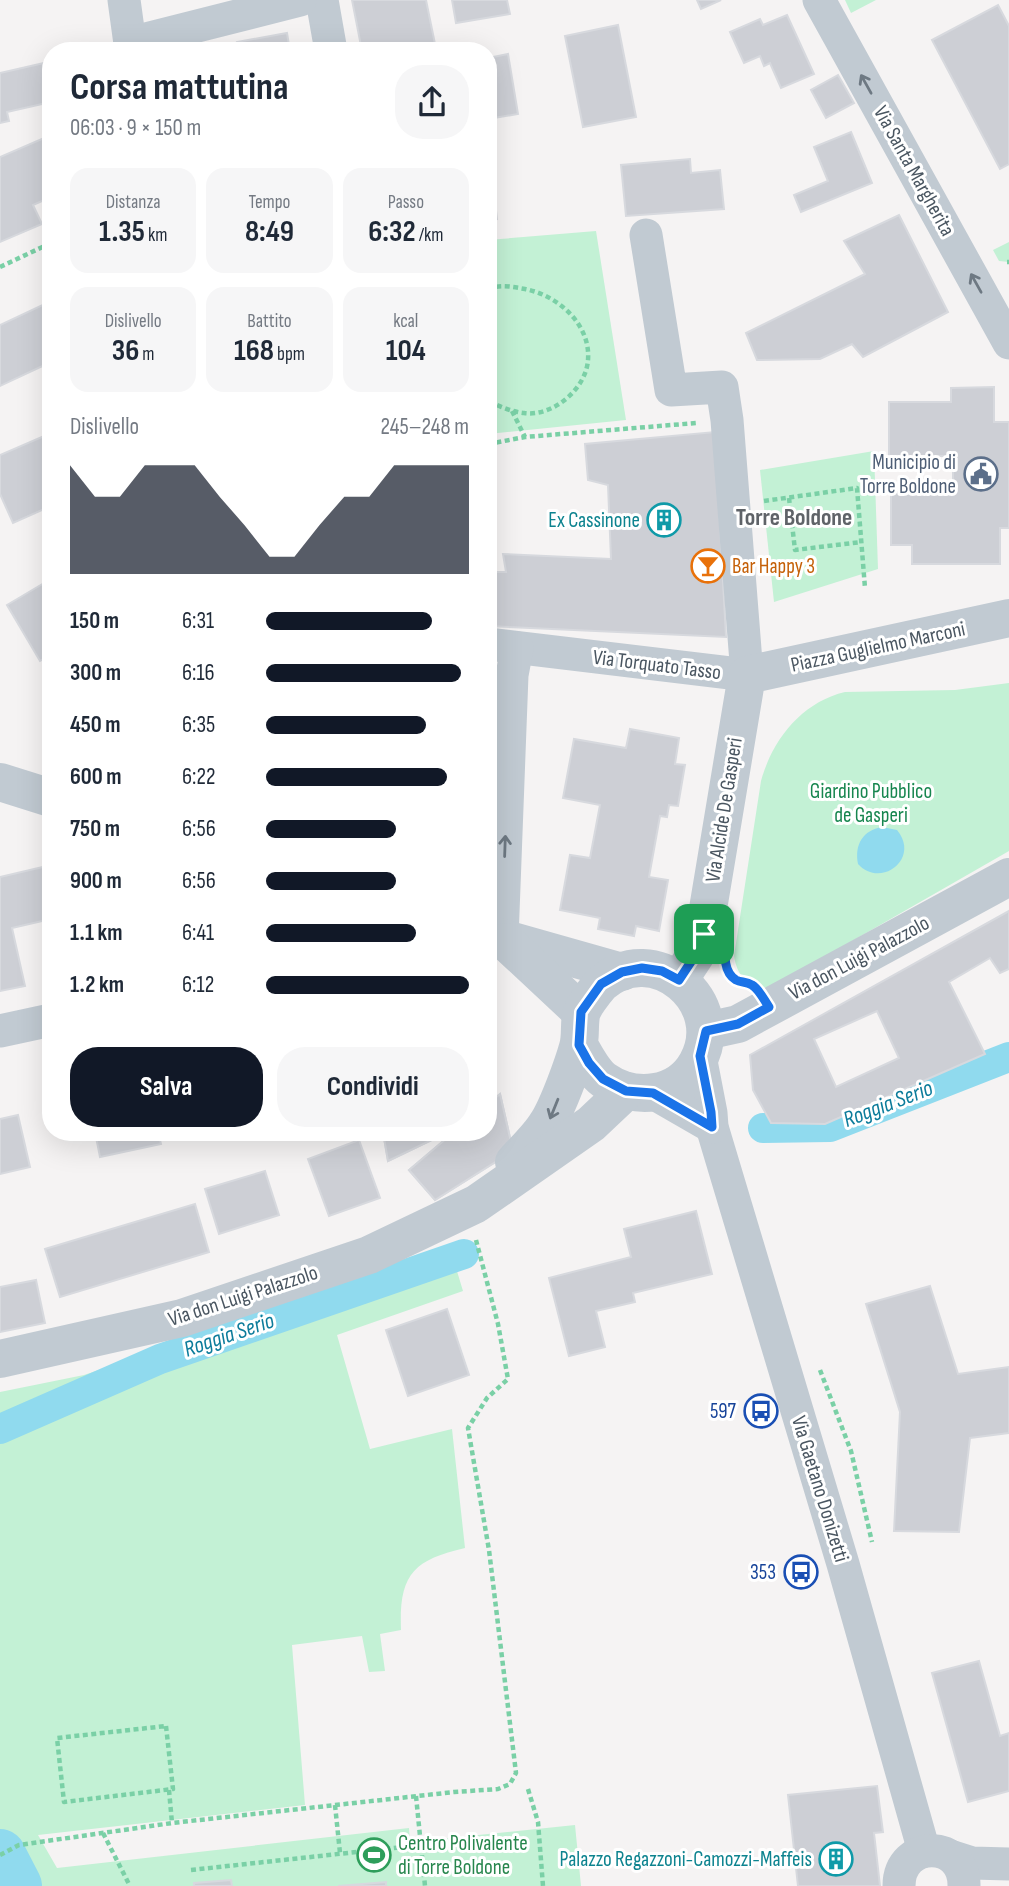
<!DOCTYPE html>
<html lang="it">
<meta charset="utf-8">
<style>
:root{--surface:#fff;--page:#f6f6f7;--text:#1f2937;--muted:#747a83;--accent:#111827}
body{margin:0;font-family:"Sofia Sans Condensed",sans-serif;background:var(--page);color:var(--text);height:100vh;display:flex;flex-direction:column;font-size:26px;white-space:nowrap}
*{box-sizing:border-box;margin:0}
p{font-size:23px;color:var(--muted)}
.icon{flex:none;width:38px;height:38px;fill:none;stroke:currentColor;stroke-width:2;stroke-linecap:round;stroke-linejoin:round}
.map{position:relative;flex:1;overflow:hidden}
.drawer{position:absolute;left:42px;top:42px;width:455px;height:1099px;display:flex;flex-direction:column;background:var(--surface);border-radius:28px;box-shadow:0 7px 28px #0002}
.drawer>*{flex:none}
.pin{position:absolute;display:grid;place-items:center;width:60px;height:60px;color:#fff;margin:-30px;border-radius:14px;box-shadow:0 4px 10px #0006}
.round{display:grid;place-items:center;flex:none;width:74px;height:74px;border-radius:28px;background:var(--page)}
.overview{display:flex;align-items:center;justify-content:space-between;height:119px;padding:0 28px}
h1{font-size:38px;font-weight:700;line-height:52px}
.stats{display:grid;grid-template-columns:repeat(3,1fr);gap:10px;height:119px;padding:7px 28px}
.stats div{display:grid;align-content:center;border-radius:18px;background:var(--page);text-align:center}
.stats b{font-size:30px;font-weight:700}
.stats small{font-size:19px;font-weight:400}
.stats p{font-size:19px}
.chart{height:196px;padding:14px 28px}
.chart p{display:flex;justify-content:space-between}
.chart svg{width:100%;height:126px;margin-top:7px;fill:var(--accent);opacity:.7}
.primary-button{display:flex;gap:14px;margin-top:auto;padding:14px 28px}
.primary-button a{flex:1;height:80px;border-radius:28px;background:var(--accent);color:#fff;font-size:28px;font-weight:700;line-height:80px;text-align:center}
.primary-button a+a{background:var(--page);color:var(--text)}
ul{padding:0 28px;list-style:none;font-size:23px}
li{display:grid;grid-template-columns:112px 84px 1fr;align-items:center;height:52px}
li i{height:18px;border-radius:9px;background:var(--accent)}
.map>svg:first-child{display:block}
.green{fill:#c3f1d5}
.water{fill:#90daee}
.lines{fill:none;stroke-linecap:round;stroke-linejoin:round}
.canal{stroke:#90daee;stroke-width:30}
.river{stroke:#90daee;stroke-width:52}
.building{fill:#cdcfd5;stroke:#d7d9de;stroke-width:2;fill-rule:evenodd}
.path{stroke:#7ad0a6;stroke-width:4.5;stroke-dasharray:5 3.5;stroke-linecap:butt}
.minor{stroke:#c1cad2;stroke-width:33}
.tertiary{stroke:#c1cad2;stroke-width:38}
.oneway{stroke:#6e7983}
.route-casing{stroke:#fff;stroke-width:14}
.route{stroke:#1a73e8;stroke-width:9}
.labels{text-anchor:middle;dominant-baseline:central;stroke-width:6;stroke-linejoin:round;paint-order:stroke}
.street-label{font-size:21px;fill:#4a5661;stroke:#fff}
.service-label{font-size:21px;fill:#4e5e75;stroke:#fff;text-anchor:end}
.culture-label{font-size:21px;fill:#0d838f;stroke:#fff;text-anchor:end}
.food-label{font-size:21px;fill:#c56008;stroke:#fff;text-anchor:start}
.park-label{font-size:21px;fill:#17864f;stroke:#fff}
.transit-label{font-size:21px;fill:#164399;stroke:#fff;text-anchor:end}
.leisure-label{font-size:21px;fill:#27864d;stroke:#fff;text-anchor:start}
.water-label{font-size:23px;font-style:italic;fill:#0c7c9b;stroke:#fff}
.quarter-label{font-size:24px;font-weight:bold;fill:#5f6368;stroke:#fff}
</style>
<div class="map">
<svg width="1009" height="1886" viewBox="0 0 1009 1886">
<rect width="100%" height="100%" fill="#f5f3f3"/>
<g class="green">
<polygon points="845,0 876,0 851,13"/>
<polygon points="596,231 626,420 488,434 488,240"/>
<polygon points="1009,242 1009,262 999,261 993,250"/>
<polygon points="874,451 878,569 774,602 760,470"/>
<path d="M 1009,683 L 1009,851 L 772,987 C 750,990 737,977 734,956 L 761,781 C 772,740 802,702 845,692 L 955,690 Z"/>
<path d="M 450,1248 L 463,1291 L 337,1335 L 370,1449 L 452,1429 L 465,1548 C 412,1560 399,1576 401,1630 L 380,1634 L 385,1671 L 369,1672 L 362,1636 L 292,1645 L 305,1805 L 38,1835 L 57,1868 L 409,1828 L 410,1842 L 575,1825 L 581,1886 L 0,1886 L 0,1392 L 84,1375 L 396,1270 Z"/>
</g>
<path class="water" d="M 882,827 L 897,830 C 921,859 880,889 858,864 C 854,845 863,830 882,827 Z"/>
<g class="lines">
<g class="canal">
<polyline points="763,1128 830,1127 1009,1057"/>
<polyline points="0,1429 160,1359 464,1254"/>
</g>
<polyline class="river" points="0,1855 16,1886"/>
</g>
<g class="building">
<polygon points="352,0 426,0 435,44 404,51 362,51"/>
<polygon points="452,0 507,0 510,14 456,23"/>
<polygon points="697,0 721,0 701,9"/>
<polygon points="998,5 1009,26 1009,164 1000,169 932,40"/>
<polygon points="787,15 814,74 781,88 770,63 764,66 760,56 744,63 730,32 760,19 763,25"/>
<polygon points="618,25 636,117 583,127 565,36"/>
<polygon points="287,33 290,51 239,51 237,42"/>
<polygon points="220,46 221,51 192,51"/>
<polygon points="508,54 518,114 488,119 488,58"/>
<polygon points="44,63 51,102 7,112 9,121 0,123 0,73"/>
<polygon points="838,75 854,103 826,118 811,90"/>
<polygon points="851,132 872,183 801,212 794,195 828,181 814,147"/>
<polygon points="51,135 51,197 33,205 42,224 0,242 0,157"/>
<polygon points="690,159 691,173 720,170 724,209 626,216 621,165"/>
<polygon points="488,168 491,168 497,219 488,220"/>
<polygon points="899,215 948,312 863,357 852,344 820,359 757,360 746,333 865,274 844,241"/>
<polygon points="51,301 51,362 0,386 0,325"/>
<polygon points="994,387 994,422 1009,422 1009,528 1000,528 1000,564 912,564 912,545 891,545 891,492 953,492 953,456 889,456 889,402 951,402 951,388"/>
<polygon points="715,432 726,637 488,626 488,572 506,572 503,554 611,559 608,485 588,480 585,444"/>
<polygon points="51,433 51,506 13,523 0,494 0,455"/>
<polygon points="51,579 51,655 40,661 7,605"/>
<polygon points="630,729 679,738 675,764 685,765 678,806 669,805 667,817 660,816 649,877 668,880 659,931 636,926 634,936 598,929 600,918 560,910 570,855 590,858 600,805 563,798 574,739 626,748"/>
<polygon points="47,866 51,881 51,919 12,928 25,986 0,991 0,877"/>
<path d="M 1009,911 L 1009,969 L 1000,973 L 990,958 L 949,982 L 985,1054 L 825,1124 L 771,1123 L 753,1090 L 750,1055 ZM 877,1011 L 899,1058 L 836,1087 L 814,1039 Z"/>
<polygon points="500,1094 513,1151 435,1200 409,1170 454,1132 488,1132 488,1104"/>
<polygon points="500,1094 513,1151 435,1200 409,1170 454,1132 488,1132 488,1104"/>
<polygon points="18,1115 30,1167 0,1174 0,1119"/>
<polygon points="95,1132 158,1132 161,1144 100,1157"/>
<polygon points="383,1132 435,1132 436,1138 388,1161"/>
<polygon points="383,1132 435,1132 436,1138 388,1161"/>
<polygon points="359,1140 380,1198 329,1216 308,1159"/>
<polygon points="265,1171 279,1215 219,1234 205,1189"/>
<polygon points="195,1204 209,1252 60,1297 45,1249"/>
<polygon points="696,1211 712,1274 633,1293 635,1302 596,1311 605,1347 569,1356 549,1278 631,1257 624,1229"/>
<polygon points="36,1280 45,1323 0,1332 0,1287"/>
<polygon points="930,1286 958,1374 1009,1367 1009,1433 970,1438 959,1532 894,1531 900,1412 866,1304"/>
<polygon points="447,1309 469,1375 408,1396 386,1330"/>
<polygon points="979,1661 1000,1736 1009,1733 1009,1791 968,1802 932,1673"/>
<polygon points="877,1786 883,1832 874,1833 880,1886 798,1886 788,1795"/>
<polygon points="231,1880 232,1886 194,1886 194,1883"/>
<polygon points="386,1882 386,1886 338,1886"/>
</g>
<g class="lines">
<g class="path">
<polyline points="1007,262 1009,262"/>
<polyline points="0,267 51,243"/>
<path d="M 488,289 C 501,284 513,287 525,289 C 557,295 591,324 588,360 C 586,389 553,417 524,413 C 512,412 499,406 488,401"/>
<polyline points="512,411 525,437"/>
<polyline points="488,444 525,437 696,423"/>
<polyline points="789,498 795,550 861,542"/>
<polyline points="764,501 857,488 865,588"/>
<polyline points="727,967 735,979 742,982"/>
<polyline points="820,1370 851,1451 872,1542"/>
<polygon points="166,1726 173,1789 64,1802 57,1738"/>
<polyline points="528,1789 538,1822 543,1886"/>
<polyline points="169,1790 172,1823"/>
<polyline points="416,1796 425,1886"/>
<polyline points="335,1805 340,1853"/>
<polyline points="103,1833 130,1886"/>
<polyline points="0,1855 19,1845 172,1823 454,1792 498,1789 510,1784 516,1773 489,1550 468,1428 487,1398 508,1379 498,1324 476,1240"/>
<polyline points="191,1870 421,1845"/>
</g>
<g class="minor">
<polyline points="124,0 131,51"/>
<polyline points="322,0 331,51"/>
<polyline points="819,0 1009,343"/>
<polyline points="130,43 300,0"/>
<polyline points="488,644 747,675 727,420 722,387 671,390 646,235"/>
<polyline points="502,939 512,675 517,648"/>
<polyline points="0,1031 51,1020"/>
<polyline points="700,1056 711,1113 712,1127 843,1564 924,1851"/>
<polyline points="653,1093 712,1127"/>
<polyline points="950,1856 972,1863 1009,1864"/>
<path d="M 899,1886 C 899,1839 965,1839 964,1886"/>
</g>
<g class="tertiary">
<polyline points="0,782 51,798"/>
<polyline points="488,934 622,972"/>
<polyline points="506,942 581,1012"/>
<polyline points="679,980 702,945 747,675 1009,618"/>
<polyline points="706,1031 738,1024 1009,877"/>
<path d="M 514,1162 C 525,1150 540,1136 548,1122 C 558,1106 573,1065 578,1047 C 581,1037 579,1026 581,1015 C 582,1007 595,991 601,984 C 653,937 731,1002 697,1063 C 678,1097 634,1101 604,1080 C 593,1072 586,1057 579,1045"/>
<polyline points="0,1359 182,1318 369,1255 476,1204 591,1124 626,1091"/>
</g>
</g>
<defs><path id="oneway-shaft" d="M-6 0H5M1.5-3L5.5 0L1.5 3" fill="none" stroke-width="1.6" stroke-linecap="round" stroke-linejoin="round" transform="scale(1.75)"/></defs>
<g class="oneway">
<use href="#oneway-shaft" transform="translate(866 84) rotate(-119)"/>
<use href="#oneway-shaft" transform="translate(976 283) rotate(-119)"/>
<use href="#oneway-shaft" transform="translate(505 846) rotate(-88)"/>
<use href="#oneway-shaft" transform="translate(554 1109) rotate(112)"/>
</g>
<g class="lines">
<defs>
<path id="route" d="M 704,934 L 726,938 C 725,952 722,971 736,980 C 741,983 746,981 752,985 C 759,989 764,1000 769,1007 L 738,1024 L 706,1031 L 700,1056 L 711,1112 L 712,1127 L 653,1093 L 626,1091 L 603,1079 L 589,1063 L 579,1045 L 581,1012 L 601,984 L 622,972 L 642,968 L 662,971 L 679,980 L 702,945 Z"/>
</defs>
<use href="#route" class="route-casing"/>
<use href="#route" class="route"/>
</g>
<defs>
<symbol id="civic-ring" viewBox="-11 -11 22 22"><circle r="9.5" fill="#fff" stroke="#5c6f8a" stroke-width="1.5"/><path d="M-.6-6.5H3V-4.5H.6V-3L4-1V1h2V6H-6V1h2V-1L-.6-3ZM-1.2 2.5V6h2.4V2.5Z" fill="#5c6f8a"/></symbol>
<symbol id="building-ring" viewBox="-11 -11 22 22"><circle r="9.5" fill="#fff" stroke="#0f9aa8" stroke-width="1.5"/><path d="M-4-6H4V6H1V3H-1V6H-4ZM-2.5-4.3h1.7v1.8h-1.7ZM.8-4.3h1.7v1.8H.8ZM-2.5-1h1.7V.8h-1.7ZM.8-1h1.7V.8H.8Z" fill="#0f9aa8"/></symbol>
<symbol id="bar-ring" viewBox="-11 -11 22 22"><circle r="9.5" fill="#fff" stroke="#e8710a" stroke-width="1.5"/><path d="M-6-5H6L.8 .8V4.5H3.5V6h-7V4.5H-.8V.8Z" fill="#e8710a"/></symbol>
<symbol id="bus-ring" viewBox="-11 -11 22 22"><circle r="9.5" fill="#fff" stroke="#1a4fb4" stroke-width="1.5"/><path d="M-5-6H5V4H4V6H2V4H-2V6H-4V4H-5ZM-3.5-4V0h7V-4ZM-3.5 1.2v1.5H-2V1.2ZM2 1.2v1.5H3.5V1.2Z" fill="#1a4fb4"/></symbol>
<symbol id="stadium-ring" viewBox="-11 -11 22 22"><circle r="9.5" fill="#fff" stroke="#2e9e5b" stroke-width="1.5"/><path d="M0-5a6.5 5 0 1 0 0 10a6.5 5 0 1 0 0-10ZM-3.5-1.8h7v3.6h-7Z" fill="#2e9e5b"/></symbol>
</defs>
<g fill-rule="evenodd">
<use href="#civic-ring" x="962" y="455" width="38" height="38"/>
<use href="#building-ring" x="645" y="501" width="38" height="38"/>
<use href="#bar-ring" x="689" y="547" width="38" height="38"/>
<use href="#bus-ring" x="742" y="1392" width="38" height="38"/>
<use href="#bus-ring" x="782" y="1553" width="38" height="38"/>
<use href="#stadium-ring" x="355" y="1836" width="38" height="38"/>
<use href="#building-ring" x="817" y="1840" width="38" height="38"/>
</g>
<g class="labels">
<g class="street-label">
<text transform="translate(914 171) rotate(61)">Via Santa Margherita</text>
<text transform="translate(878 647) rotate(-12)">Piazza Guglielmo Marconi</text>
<text transform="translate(657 665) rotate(7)">Via Torquato Tasso</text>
<text transform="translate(724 810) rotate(-81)">Via Alcide De Gasperi</text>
<text transform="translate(859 958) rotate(-28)">Via don Luigi Palazzolo</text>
<text transform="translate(243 1296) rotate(-18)">Via don Luigi Palazzolo</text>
<text transform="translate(820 1489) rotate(73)">Via Gaetano Donizetti</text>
</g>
<g class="service-label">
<text x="956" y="462">Municipio di<tspan x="956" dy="24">Torre Boldone</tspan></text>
</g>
<g class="culture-label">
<text x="640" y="520">Ex Cassinone</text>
<text x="812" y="1859">Palazzo Regazzoni-Camozzi-Maffeis</text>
</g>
<g class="food-label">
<text x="732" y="566">Bar Happy 3</text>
</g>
<g class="park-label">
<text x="871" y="791">Giardino Pubblico<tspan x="871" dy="24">de Gasperi</tspan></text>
</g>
<g class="transit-label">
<text x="736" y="1411">597</text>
<text x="776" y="1572">353</text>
</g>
<g class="leisure-label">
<text x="398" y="1843">Centro Polivalente<tspan x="398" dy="24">di Torre Boldone</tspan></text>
</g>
<g class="water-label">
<text transform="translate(888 1104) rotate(-21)">Roggia Serio</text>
<text transform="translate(229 1335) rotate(-19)">Roggia Serio</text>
</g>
<g class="quarter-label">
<text x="794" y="517">Torre Boldone</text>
</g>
</g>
</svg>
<div class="pin" style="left:704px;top:934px;background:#1e9e55"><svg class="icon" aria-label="arrive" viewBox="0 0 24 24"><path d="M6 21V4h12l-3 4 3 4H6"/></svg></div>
<section class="drawer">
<div class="overview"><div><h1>Corsa mattutina</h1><p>06:03 · 9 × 150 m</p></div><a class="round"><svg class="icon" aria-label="share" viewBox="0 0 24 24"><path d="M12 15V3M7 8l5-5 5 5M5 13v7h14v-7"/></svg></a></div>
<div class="stats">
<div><p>Distanza</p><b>1.35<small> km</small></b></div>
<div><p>Tempo</p><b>8:49</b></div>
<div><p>Passo</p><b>6:32<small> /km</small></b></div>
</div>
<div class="stats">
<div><p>Dislivello</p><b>36<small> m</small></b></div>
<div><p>Battito</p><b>168<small> bpm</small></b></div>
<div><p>kcal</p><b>104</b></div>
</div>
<div class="chart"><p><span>Dislivello</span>245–248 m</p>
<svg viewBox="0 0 160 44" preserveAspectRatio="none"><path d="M0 44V6L10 17L20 17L30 6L40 6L50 6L60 17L70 27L80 38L90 38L100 27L110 17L120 17L130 6L140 6L150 6L160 6V44z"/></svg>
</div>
<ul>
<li><b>150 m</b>6:31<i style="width:82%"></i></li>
<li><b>300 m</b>6:16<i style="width:96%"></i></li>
<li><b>450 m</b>6:35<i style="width:79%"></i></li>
<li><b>600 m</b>6:22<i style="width:89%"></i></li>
<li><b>750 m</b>6:56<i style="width:64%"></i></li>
<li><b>900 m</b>6:56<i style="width:64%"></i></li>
<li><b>1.1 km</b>6:41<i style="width:74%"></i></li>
<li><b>1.2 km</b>6:12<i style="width:100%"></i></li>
</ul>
<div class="primary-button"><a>Salva</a><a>Condividi</a></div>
</section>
</div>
